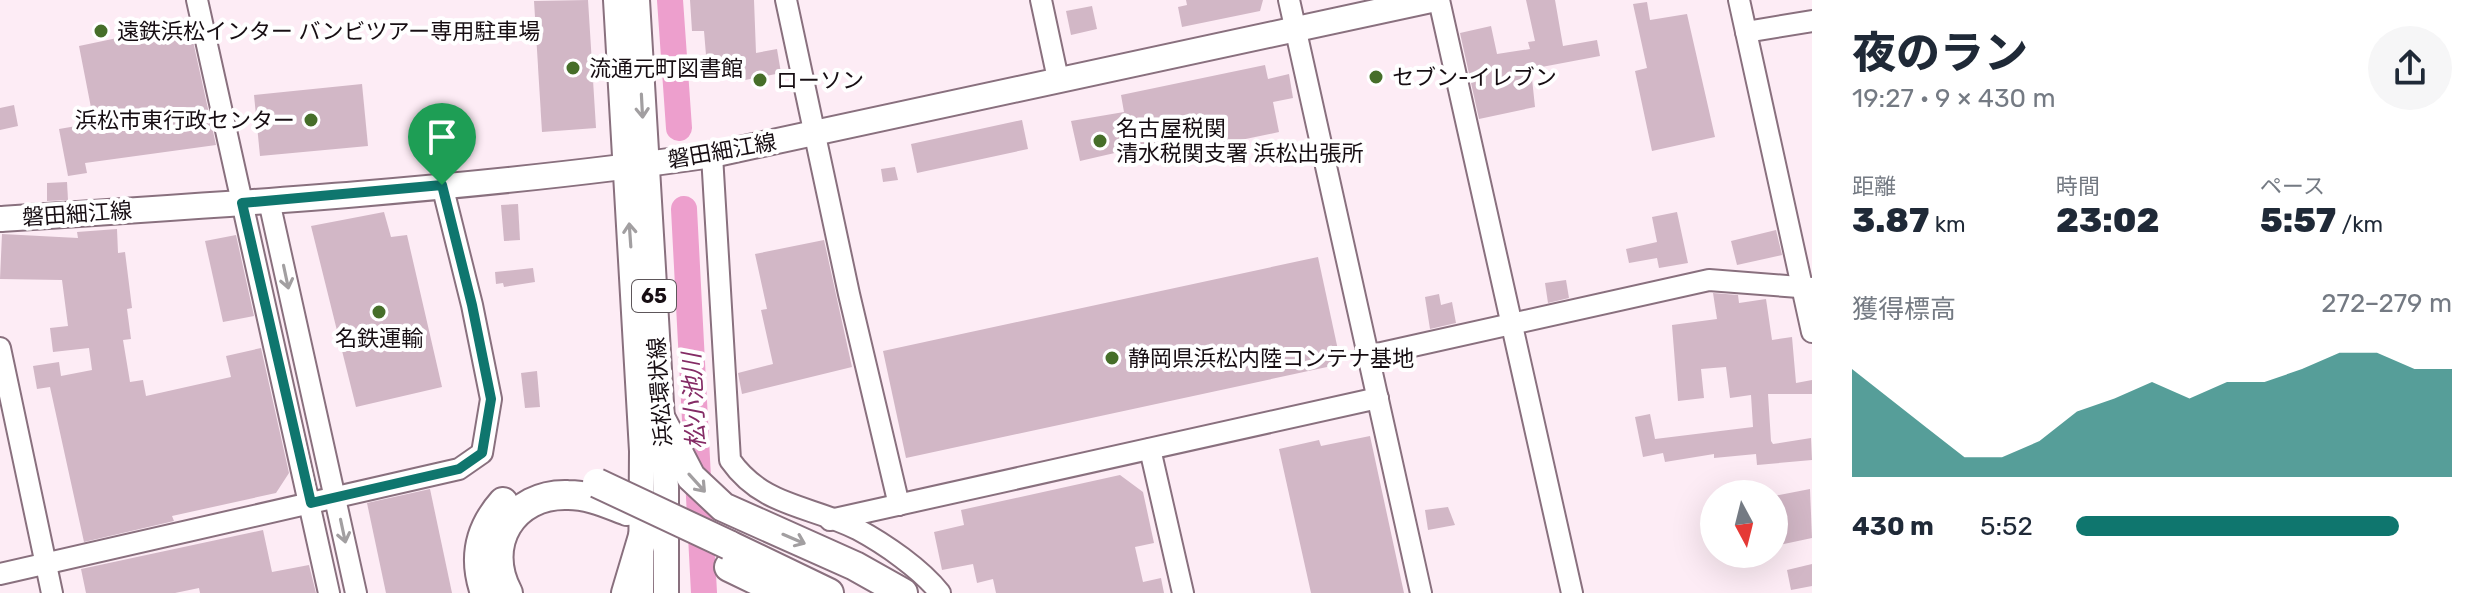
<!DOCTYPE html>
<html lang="ja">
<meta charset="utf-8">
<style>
:root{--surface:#fff;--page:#f6f6f7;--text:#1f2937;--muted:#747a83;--accent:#0f766e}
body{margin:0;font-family:Rubik,"Noto Sans JP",sans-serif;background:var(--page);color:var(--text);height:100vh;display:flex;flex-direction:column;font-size:30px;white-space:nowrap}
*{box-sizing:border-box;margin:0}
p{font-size:26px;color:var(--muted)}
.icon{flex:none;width:44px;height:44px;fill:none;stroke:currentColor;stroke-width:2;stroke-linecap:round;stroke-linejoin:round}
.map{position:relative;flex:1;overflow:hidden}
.side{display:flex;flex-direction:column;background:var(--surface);width:680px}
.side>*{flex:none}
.needle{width:52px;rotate:173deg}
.controls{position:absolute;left:1700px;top:480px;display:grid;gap:16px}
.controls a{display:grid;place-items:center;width:88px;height:88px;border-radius:50%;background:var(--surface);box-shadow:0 8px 32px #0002;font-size:40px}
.pin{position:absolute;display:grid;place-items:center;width:68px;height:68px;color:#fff;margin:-82px -34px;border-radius:50% 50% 50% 0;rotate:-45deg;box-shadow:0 0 8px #0007}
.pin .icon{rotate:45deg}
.round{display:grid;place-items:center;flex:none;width:84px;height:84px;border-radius:42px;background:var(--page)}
.summary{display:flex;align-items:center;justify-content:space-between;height:136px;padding:0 40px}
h1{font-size:44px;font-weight:800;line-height:60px}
.figures{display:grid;grid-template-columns:repeat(3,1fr);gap:12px;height:136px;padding:8px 40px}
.figures div{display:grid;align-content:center}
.figures b{font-size:34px;font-weight:800}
.figures small{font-size:22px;font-weight:400}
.figures p{font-size:22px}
.chart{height:224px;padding:16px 40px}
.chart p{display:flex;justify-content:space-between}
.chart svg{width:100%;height:144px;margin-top:8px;fill:var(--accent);opacity:.7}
ul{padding:0 40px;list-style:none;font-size:26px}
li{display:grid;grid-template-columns:128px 96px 1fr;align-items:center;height:60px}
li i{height:20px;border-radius:10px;background:var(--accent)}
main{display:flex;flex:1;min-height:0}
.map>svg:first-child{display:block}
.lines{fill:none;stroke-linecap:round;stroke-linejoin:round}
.river{stroke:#ed9fcd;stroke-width:26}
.building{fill:#d2b7c6}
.minor-casing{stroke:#89707e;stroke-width:24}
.major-casing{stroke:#89707e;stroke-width:28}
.highway-casing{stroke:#89707e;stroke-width:32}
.minor{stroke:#fff;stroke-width:20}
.major{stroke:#fff;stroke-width:24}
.highway{stroke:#fff;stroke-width:28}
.highway-bridge-casing{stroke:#89707e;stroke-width:32;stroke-linecap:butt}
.highway-bridge{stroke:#fff;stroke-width:28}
.oneway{stroke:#a29fa1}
.route-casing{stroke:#fff;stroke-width:16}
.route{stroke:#0f766e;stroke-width:10}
.poi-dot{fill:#466e29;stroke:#fff;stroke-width:3}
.labels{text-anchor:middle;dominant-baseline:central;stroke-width:8;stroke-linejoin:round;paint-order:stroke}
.shield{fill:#fff;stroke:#5d565a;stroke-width:2}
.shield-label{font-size:20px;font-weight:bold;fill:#170e13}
.poi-label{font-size:22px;fill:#170e13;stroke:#fff;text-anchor:start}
.street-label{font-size:22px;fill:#170e13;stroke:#fff}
.water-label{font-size:24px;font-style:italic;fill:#842b65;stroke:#fff}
</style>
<main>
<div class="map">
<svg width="1812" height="593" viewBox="0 0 1812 593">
<rect width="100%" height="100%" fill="#fdecf5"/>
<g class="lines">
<g class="river">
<polyline points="670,0 679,128"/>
<polyline points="684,209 704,593"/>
</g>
</g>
<g class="building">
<polygon points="588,0 596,128 542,132 534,1"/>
<polygon points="690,0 754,0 756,53 777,49 781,73 740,81 739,77 715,78 714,55 706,55 704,31 692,31"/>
<polygon points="1186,0 1263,0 1260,11 1182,27 1178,7 1187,5"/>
<polygon points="1526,0 1555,0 1563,46 1597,40 1600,56 1531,69 1535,107 1479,119 1460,33 1491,26 1497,54 1530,49 1528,42 1535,41"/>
<polygon points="1647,2 1650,20 1687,14 1715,137 1652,151 1635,71 1647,68 1633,4"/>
<polygon points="1092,6 1097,29 1071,35 1066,11"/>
<polygon points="189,23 216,145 85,163 87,173 68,176 59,129 94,123 79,46"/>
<polygon points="1265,65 1268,79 1289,74 1293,98 1273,102 1279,132 1135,162 1132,149 1080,161 1071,121 1124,112 1121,95"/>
<polygon points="362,84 368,146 260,156 254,95"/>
<polygon points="14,105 18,126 0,130 0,108"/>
<polygon points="1022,120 1028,149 917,173 911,144"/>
<polygon points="895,167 898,180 883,182 881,169"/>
<polygon points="67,182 68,200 47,201 47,183"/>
<polygon points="518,204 520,240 504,241 501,205"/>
<polygon points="384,212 391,237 407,235 442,387 356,407 311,226"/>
<polygon points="1677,212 1688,263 1659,268 1657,258 1629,263 1626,249 1657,242 1652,217"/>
<polygon points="117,229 118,253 125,252 132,308 127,309 131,339 123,340 130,382 143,380 146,396 231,377 226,356 261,348 289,473 276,493 172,516 174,521 84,542 50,387 37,389 33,366 59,362 61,376 92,370 89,348 53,352 50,328 68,326 62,280 0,279 2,234 78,238 77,232"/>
<polygon points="1776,230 1782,255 1737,265 1731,241"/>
<polygon points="236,235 254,316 223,322 205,241"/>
<polygon points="824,240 852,367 742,394 738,373 773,364 761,310 767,309 755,254"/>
<polygon points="1318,257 1341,364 906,458 883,351"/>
<polygon points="533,268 535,282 504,287 503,283 496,284 495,272"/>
<polygon points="1566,280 1569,298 1548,303 1545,283"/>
<polygon points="1713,293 1738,295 1739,303 1766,299 1772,340 1792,337 1796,383 1812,380 1812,394 1768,394 1771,441 1773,444 1811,438 1812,460 1757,465 1756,454 1714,458 1714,454 1665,462 1663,453 1643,457 1635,417 1650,414 1655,439 1753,427 1751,395 1730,398 1726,367 1701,369 1704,398 1678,401 1672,325 1717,319"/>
<polygon points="1439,294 1441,305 1452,302 1456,323 1430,329 1425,297"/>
<polygon points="537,371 540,407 525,408 521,373"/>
<polygon points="1370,436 1404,593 1311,593 1279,449 1319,440 1321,446"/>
<polygon points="1120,475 1143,492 1154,543 1135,547 1143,582 1161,578 1164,593 996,593 993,579 977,583 973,564 942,570 934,532 964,525 961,510"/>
<polygon points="430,489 452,593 386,593 367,503"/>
<polygon points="1810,489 1812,538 1774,546 1774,496"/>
<polygon points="1448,507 1455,525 1428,530 1425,510"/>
<polygon points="263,530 272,572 309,565 316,593 200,593 199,588 175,593 86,593 81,569"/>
<polygon points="1812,564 1812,586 1791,590 1787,570"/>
</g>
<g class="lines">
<defs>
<g id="minor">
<polyline points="197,0 329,593"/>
<polyline points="786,0 849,294 899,505"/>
<polyline points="1041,0 1058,79"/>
<polyline points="1289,0 1421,593"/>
<polyline points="1439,0 1572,593"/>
<polyline points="1739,0 1812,332"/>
<polyline points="1746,32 1812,21"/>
<path d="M 712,155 L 730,460 C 763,507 809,505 857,529 C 885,544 921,569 940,593"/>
<polyline points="269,201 356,593"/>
<polyline points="0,348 52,593"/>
<polyline points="1368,356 1709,280 1812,288"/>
<polyline points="1150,449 1183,593"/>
<polyline points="830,520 1378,398"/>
<polyline points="0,574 459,469 482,453 491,399 472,305 442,185"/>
</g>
<g id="major">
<polyline points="616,0 642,451 641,593"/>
<polyline points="637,0 666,487 666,593"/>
<path d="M 0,219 C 237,204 476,189 712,155 L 1431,0"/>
</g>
<g id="highway">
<polyline points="662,421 691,477 723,507 855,566 903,593"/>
<polyline points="729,545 829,593"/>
<polyline points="729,567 783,593"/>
<path d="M 485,593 C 473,559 479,529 503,502"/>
<path d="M 508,593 C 482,545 512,493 568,495 C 589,495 608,504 627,511"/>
<polyline points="626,593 643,536"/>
</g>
</defs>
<use href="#minor" class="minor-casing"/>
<use href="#major" class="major-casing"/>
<use href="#highway" class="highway-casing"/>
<use href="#minor" class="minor"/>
<use href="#major" class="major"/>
<use href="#highway" class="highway"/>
<defs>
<polyline id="highway-bridge" points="597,483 729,545"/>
</defs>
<use href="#highway-bridge" class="highway-bridge-casing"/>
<use href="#highway-bridge" class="highway-bridge"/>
</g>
<defs><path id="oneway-shaft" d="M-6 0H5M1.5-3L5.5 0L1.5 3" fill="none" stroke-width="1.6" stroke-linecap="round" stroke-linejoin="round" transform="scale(2)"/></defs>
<g class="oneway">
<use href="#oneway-shaft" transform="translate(642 106) rotate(87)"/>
<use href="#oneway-shaft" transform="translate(630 235) rotate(-94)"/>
<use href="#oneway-shaft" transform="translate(286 277) rotate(78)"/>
<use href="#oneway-shaft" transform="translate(697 483) rotate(48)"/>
<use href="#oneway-shaft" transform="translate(343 531) rotate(78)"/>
<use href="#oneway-shaft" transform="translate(794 539) rotate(23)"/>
</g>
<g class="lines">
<defs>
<polygon id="route" points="442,185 472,305 491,399 482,453 459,469 311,503 242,203"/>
</defs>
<use href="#route" class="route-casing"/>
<use href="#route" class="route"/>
</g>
<g class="poi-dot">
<circle cx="101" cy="31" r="8"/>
<circle cx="573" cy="68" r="8"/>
<circle cx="1376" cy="77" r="8"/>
<circle cx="760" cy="80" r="8"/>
<circle cx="311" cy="120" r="8"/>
<circle cx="1100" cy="141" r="8"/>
<circle cx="379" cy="312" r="8"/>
<circle cx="1112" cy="358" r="8"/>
</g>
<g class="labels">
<rect class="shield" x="632" y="280" width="44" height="32" rx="6"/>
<g class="shield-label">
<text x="654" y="296">65</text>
</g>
<g class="poi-label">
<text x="117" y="31">遠鉄浜松インター バンビツアー専用駐車場</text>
<text x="589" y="68">流通元町図書館</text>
<text x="1392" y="77">セブン-イレブン</text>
<text x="776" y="80">ローソン</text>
<text x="295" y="120" text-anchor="end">浜松市東行政センター</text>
<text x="1116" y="128">名古屋税関<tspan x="1116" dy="25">清水税関支署 浜松出張所</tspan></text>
<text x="379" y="338" text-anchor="middle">名鉄運輸</text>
<text x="1128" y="358">静岡県浜松内陸コンテナ基地</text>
</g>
<g class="street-label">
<text transform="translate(722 151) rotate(-10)">磐田細江線</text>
<text transform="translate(77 214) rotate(-4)">磐田細江線</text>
<text transform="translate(660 392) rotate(-94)">浜松環状線</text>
</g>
<g class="water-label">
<text transform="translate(694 401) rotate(-93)">松小池川</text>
</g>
</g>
</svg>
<div class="controls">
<a><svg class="needle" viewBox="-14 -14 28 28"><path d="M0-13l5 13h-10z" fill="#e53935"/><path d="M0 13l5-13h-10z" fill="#747a83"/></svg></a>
</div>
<div class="pin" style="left:442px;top:185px;background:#1e9e55"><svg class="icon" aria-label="arrive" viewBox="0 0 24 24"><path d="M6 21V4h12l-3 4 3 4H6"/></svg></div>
</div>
<section class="side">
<div class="summary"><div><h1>夜のラン</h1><p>19:27 · 9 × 430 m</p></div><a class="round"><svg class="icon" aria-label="share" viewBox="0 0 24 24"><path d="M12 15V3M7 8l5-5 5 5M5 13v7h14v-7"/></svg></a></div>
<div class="figures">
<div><p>距離</p><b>3.87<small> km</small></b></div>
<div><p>時間</p><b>23:02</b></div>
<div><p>ペース</p><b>5:57<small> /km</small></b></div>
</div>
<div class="chart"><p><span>獲得標高</span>272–279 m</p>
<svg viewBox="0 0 160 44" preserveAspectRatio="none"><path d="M0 44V11L10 20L20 29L30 38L40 38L50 33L60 24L70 20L80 15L90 20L100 15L110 15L120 11L130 6L140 6L150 11L160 11V44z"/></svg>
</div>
<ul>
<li><b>430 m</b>5:52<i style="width:86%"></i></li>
</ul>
</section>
</main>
